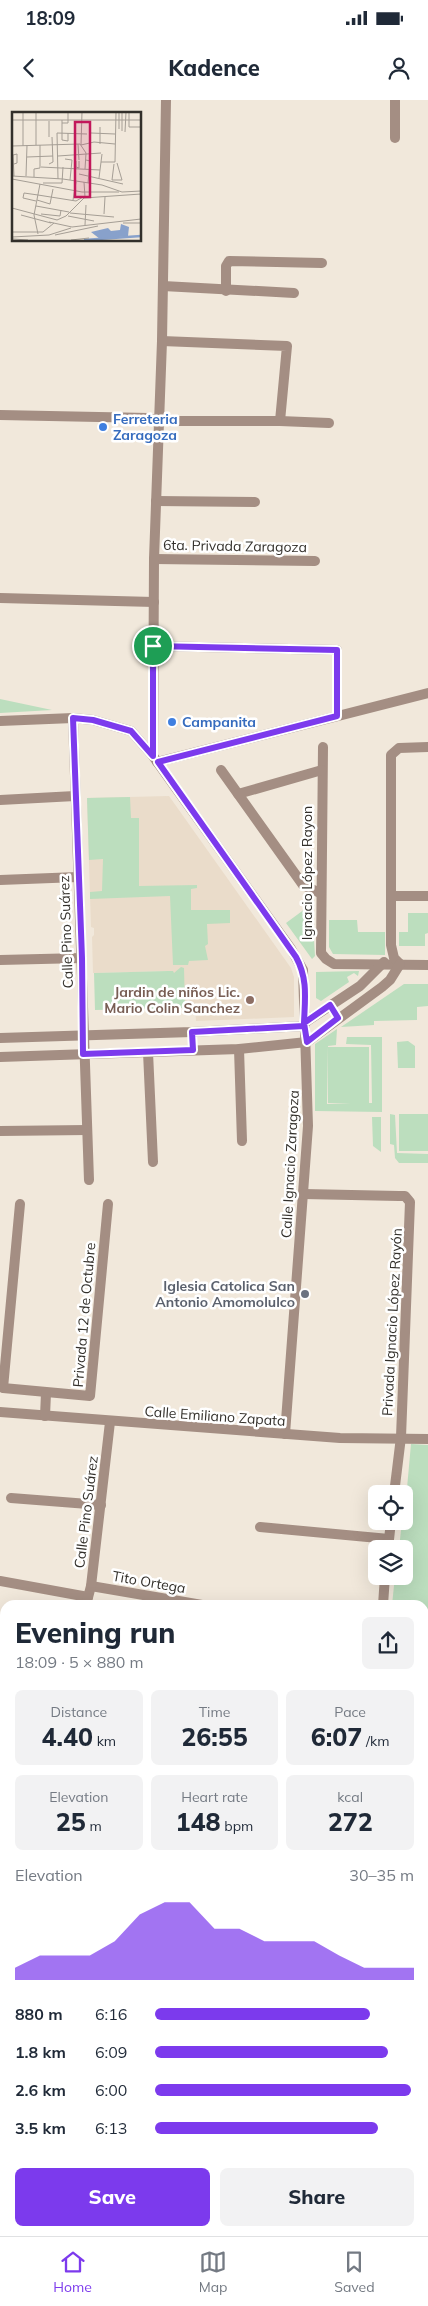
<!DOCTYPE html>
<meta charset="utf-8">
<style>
:root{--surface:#fff;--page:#f2f2f3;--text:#1f2937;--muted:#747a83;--line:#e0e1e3;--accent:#7c3aed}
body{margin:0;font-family:Mulish,sans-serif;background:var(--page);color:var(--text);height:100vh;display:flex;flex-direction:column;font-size:19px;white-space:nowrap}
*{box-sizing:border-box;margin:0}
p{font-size:16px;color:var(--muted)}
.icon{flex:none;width:28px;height:28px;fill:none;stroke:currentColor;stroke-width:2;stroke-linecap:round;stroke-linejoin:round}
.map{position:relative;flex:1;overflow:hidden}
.sheet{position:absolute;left:0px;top:1500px;width:429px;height:636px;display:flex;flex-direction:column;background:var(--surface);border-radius:15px 15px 0 0;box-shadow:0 5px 20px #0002}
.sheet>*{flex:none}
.controls{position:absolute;left:368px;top:1385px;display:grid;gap:10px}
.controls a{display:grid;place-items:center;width:45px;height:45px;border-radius:8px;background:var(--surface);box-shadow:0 5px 20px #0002;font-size:25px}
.pin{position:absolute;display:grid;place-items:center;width:42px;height:42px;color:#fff;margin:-21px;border:2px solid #fff;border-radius:50%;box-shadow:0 1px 5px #0007}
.round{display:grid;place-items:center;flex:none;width:52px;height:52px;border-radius:8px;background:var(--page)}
.head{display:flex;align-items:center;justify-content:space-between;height:85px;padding:0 15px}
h1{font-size:28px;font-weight:800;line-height:38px}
.figures{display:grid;grid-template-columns:repeat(3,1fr);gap:8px;height:85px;padding:5px 15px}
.figures div{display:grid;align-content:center;border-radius:8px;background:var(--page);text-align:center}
.figures b{font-size:25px;font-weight:800}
.figures small{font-size:14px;font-weight:400}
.figures p{font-size:14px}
.chart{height:140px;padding:10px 15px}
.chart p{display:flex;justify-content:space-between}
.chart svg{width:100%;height:90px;margin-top:5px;fill:var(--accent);opacity:.7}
.button{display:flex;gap:10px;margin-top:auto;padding:10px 15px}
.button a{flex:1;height:58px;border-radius:8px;background:var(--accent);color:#fff;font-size:20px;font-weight:800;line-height:58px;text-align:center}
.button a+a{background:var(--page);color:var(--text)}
ul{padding:0 15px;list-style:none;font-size:16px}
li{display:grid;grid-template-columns:80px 60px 1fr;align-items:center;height:38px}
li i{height:12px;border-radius:6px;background:var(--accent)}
.status{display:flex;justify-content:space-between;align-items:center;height:35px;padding:0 25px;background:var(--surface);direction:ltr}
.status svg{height:14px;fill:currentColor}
header{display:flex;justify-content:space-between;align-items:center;height:65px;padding:0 15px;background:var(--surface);font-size:22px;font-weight:800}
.dock{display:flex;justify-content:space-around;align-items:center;height:70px;border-top:1px solid var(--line);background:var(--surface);font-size:14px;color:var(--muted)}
.dock a{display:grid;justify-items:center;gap:2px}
.dock .active{color:var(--accent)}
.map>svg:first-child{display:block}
.built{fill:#eadcca}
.green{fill:#bcdebe}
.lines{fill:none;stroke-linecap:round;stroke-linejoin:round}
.minor{stroke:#a48e83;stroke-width:10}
.secondary{stroke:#826353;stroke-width:10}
.route-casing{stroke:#fff;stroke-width:10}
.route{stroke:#7c3aed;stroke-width:6}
.shop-dot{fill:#3f7fe0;stroke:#fff;stroke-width:2}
.education-dot{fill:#8d6e63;stroke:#fff;stroke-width:2}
.worship-dot{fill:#6b7280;stroke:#fff;stroke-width:2}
.labels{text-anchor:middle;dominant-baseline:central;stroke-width:5;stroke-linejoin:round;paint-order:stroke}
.shop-label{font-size:14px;font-weight:bold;fill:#366cbe;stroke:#fff;text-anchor:start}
.street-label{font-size:14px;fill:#33302b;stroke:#fff}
.education-label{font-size:14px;font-weight:bold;fill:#785e54;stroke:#fff;text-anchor:end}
.worship-label{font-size:14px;font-weight:bold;fill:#5b616d;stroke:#fff;text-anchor:end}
.inset-river{fill:none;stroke:#88a1cb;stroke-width:2.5}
.inset-road{fill:none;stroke:#a59e95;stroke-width:1}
.view{fill:#c2185b;fill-opacity:0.15;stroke:#c2185b;stroke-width:2.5}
.inset-edge{fill:none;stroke:#33302b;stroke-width:2.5}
</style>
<div class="status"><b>18:09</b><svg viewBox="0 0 49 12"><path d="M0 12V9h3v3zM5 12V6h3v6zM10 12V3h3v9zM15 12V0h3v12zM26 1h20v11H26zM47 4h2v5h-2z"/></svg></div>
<header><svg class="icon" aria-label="back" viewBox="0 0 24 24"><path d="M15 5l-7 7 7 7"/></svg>Kadence<svg class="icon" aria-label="person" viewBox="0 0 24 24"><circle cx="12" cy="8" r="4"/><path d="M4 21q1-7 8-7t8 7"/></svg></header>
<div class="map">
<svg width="428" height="2136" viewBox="0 0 428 2136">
<rect width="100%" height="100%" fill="#f1e8db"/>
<g class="built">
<polygon points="169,696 291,868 294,877 294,917 196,921 195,907 174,908 173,871 93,873 92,837 94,835 94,828 91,827 87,698"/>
<polygon points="159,2131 256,2131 243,2136 158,2136"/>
</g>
<g class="green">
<polygon points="0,599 52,610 0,613"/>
<polygon points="130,697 131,718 139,718 139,786 197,785 197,788 191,789 191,810 230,810 230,823 207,824 208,844 205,846 208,860 189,861 188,865 173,865 170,796 90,799 90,792 102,791 103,759 89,760 87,698"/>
<polygon points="309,806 314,813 314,822 305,822 305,839 314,840 315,856 312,859 286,823"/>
<polygon points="408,813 428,813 428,833 425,834 425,846 399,846 399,832 408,832"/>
<polygon points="329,820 357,820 358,832 385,832 385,855 333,854 329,847"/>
<polygon points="181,867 184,868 185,908 95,910 94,873 168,871 173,871 174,873"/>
<polygon points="359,871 358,876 354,873 347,877 349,882 321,901 316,898 316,872"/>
<polygon points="404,884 428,884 428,906 417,907 417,920 374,921 374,925 341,927"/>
<polygon points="337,929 336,945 328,946 327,1004 351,1003 328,1003 328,947 369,947 369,1003 372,1003 371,945 346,944 347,937 382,937 382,1012 315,1011 315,944"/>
<polygon points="408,941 415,946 415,968 398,968 397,942"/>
<polygon points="390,1014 395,1015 397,1053 428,1054 428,1063 399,1063 395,1058 394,1045 390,1044"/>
<rect x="399" y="1014" width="29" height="37"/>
<polygon points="372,1017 381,1017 381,1052 373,1046"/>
<polygon points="411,1344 428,1345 428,1538 424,1537 424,1505 392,1505 395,1476 404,1476 404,1449 399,1449 402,1421 404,1421"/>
<polygon points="0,2089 5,2089 5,2131 40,2131 40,2136 7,2133 6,2136 0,2136"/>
<polygon points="180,2131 242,2131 236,2132 237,2136 180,2136"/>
</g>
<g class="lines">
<g class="minor">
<polyline points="395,38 395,0"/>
<polyline points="163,186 294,193"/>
<polyline points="226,191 226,166 229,161 322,163"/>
<polyline points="162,241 287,246 280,321"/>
<polyline points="0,315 148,318 158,321 280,321 329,323"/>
<polyline points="156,401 255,402"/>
<polyline points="154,459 315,461"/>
<polyline points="0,498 154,502"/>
<polyline points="153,546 337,550 337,616"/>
<polyline points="73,618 89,1080"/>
<polyline points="0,621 73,618 93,620 131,631 153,656 291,849 303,870 308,1026 285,1334"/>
<polyline points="323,647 321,853 326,859 334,864 428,865"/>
<polyline points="153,656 154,459 162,241 166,0"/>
<polyline points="157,662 428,593"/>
<polyline points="221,670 303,785 320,793"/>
<polyline points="238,694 322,670"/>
<polyline points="0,700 75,696"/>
<polyline points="0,780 78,777"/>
<polyline points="391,796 428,796"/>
<polyline points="0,860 82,858"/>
<polyline points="400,864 394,858 391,845 391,655 399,648 428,647"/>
<polyline points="304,923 360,886 384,862"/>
<polyline points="0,938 192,932 304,926"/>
<polyline points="239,949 242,1041"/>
<polyline points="148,952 153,1062"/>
<polyline points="0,957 239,949 307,942 382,887 390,880 400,864"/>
<polyline points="0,1031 87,1030"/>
<polyline points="304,1094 399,1096 405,1096 410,1102 401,1337 394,1394"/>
<polyline points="20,1104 3,1288 90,1296 108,1104"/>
<polyline points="0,1312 340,1338 428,1339"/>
<polyline points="45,1316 46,1293"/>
<polyline points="11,1398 101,1405"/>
<polyline points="260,1427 389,1439"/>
<polyline points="388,1449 391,1421"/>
<polyline points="0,1481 88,1497"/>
<polyline points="91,1486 202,1505"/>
<polyline points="86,1505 91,1486 110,1322"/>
<polyline points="383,1505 385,1476"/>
<polyline points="424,1544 428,1545"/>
<polyline points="0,1773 5,1742"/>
<polyline points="424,2129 428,2129"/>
<polyline points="270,2131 270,2136"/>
<polyline points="94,2136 95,2131"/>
<polyline points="125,2136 126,2131"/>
<polyline points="369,2136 407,2131"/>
</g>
<g class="secondary">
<polyline points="0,1679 5,1680"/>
<polyline points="424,1738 428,1739"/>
<polyline points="0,1974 5,1975"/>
<polyline points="424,2009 428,2009"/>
</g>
</g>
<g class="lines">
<defs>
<path id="route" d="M 153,546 L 153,656 L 131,631 L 93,620 L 73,618 L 82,858 L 83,954 L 193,950 L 192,932 L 304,926 L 304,923 L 330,905 L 338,918 L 307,942 L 304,923 C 305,898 308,879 296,857 L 158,662 L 337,616 L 337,550 L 153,546"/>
</defs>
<use href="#route" class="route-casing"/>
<use href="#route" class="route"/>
</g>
<g class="shop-dot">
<circle cx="103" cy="327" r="5"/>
<circle cx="172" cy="622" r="5"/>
</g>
<circle class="education-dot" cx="250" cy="900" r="5"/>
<circle class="worship-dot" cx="305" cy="1194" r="5"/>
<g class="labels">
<g class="shop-label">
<text x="113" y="319">Ferreteria<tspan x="113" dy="16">Zaragoza</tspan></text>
<text x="182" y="622">Campanita</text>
</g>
<g class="street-label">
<text transform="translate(235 446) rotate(1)">6ta. Privada Zaragoza</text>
<text transform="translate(307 773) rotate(-90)">Ignacio López Rayon</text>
<text transform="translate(66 832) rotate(-92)">Calle Pino Suárez</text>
<text transform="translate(290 1064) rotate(-87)">Calle Ignacio Zaragoza</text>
<text transform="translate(84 1215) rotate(-85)">Privada 12 de Octubre</text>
<text transform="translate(392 1222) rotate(-87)">Privada Ignacio López Rayón</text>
<text transform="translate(215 1316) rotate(4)">Calle Emiliano Zapata</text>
<text transform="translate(86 1412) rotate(-83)">Calle Pino Suárez</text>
<text transform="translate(149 1482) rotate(10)">Tito Ortega</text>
</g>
<g class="education-label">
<text x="240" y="892">Jardin de niños Lic.<tspan x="240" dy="16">Mario Colin Sanchez</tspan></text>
</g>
<g class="worship-label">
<text x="295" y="1186">Iglesia Catolica San<tspan x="295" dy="16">Antonio Amomolulco</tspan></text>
</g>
</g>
<g transform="translate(12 12)">
<rect width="129" height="129" fill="#f1e8db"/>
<path d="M 109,112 L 117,115 L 116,124 L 88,127 L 79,120 L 96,116 L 99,119 L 108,118 Z" fill="#88a1cb"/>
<path class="inset-river" d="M 72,128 L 129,124"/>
<path class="inset-road" d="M 11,0 L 11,34M 117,0 L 117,15 L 129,15M 0,8 L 129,8M 50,8 L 50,28 L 56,29 L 56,21M 37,9 L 37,25M 50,11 L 56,11 L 56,0M 107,17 L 107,0M 110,19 L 110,0M 113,20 L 114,0M 79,21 L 103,22M 66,32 L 67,48M 88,32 L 88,15M 24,33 L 24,0M 69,33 L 82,30 L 103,32M 69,33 L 70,0M 0,34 L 68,32 L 74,41 L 73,57M 46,44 L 89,41M 15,45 L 41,44M 53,47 L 60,48 L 58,68M 74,48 L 78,49 L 76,71M 64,49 L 64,55 L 67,56 L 67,49M 89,50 L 103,50 L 104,0M 105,51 L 110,68M 2,52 L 5,51 L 5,42 L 1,43 L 2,64M 37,52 L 41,50 L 40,25M 102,52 L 100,68 L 110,68M 29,55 L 88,58M 67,62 L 111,72M 0,64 L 51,67 L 90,73 L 110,80 L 129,79M 14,64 L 15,33M 22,65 L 22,57 L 28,56 L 28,33M 87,66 L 90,42M 0,67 L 70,80 L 107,80M 46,67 L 45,21 L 75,22M 72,70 L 73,85M 31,71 L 50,71 L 51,55M 26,83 L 64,89 L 71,85M 25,88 L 38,92 L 41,77M 61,88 L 64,70M 24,89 L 11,86 L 12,81 L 26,83M 24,94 L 57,100M 0,96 L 45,108 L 54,104 L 72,86 L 129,82M 58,101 L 102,105M 29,102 L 48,104 L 49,98M 92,102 L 93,85M 9,103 L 39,111M 56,104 L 82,109M 37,110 L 60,115 L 129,107M 111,111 L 129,111M 73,113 L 74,93M 0,120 L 31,120 L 42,111M 26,122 L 22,103 L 28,72M 43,123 L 86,114M 0,125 L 37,123 L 59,116M 1,127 L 16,128M 59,128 L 77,126"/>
<path class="view" d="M 63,10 L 78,10 L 78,85 L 63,85 Z"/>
<rect width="129" height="129" class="inset-edge"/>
</g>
</svg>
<div class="controls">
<a><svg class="icon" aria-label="locate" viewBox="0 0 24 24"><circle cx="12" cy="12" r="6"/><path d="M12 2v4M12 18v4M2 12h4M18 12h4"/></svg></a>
<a><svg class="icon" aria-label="layers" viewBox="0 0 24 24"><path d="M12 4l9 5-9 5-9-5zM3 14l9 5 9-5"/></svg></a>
</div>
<div class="pin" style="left:153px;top:546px;background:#1e9e55"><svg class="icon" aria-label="arrive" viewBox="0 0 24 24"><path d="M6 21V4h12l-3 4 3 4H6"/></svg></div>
<section class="sheet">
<div class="head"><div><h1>Evening run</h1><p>18:09 · 5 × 880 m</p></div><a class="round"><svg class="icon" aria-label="share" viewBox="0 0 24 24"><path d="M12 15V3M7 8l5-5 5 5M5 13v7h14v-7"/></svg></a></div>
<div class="figures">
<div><p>Distance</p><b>4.40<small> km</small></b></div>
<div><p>Time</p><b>26:55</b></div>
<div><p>Pace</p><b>6:07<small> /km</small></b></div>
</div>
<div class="figures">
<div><p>Elevation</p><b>25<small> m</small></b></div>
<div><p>Heart rate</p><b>148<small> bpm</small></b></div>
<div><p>kcal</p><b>272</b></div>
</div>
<div class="chart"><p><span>Elevation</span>30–35 m</p>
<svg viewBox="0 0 160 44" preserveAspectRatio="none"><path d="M0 44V38L10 32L20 32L30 32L40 25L50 12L60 6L70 6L80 19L90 19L100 25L110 25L120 25L130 32L140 38L150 38L160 38V44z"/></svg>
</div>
<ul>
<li><b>880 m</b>6:16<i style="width:83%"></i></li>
<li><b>1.8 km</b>6:09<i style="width:90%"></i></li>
<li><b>2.6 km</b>6:00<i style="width:99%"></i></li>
<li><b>3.5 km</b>6:13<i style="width:86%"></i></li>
</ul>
<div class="button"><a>Save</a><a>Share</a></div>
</section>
</div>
<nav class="dock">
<a class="active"><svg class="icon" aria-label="home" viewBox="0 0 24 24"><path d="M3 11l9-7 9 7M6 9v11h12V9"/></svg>Home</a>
<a><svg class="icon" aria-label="map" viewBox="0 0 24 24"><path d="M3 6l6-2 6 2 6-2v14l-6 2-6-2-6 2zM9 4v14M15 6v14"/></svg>Map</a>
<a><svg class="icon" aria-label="saved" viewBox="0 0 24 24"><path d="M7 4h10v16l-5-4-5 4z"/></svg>Saved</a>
</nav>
